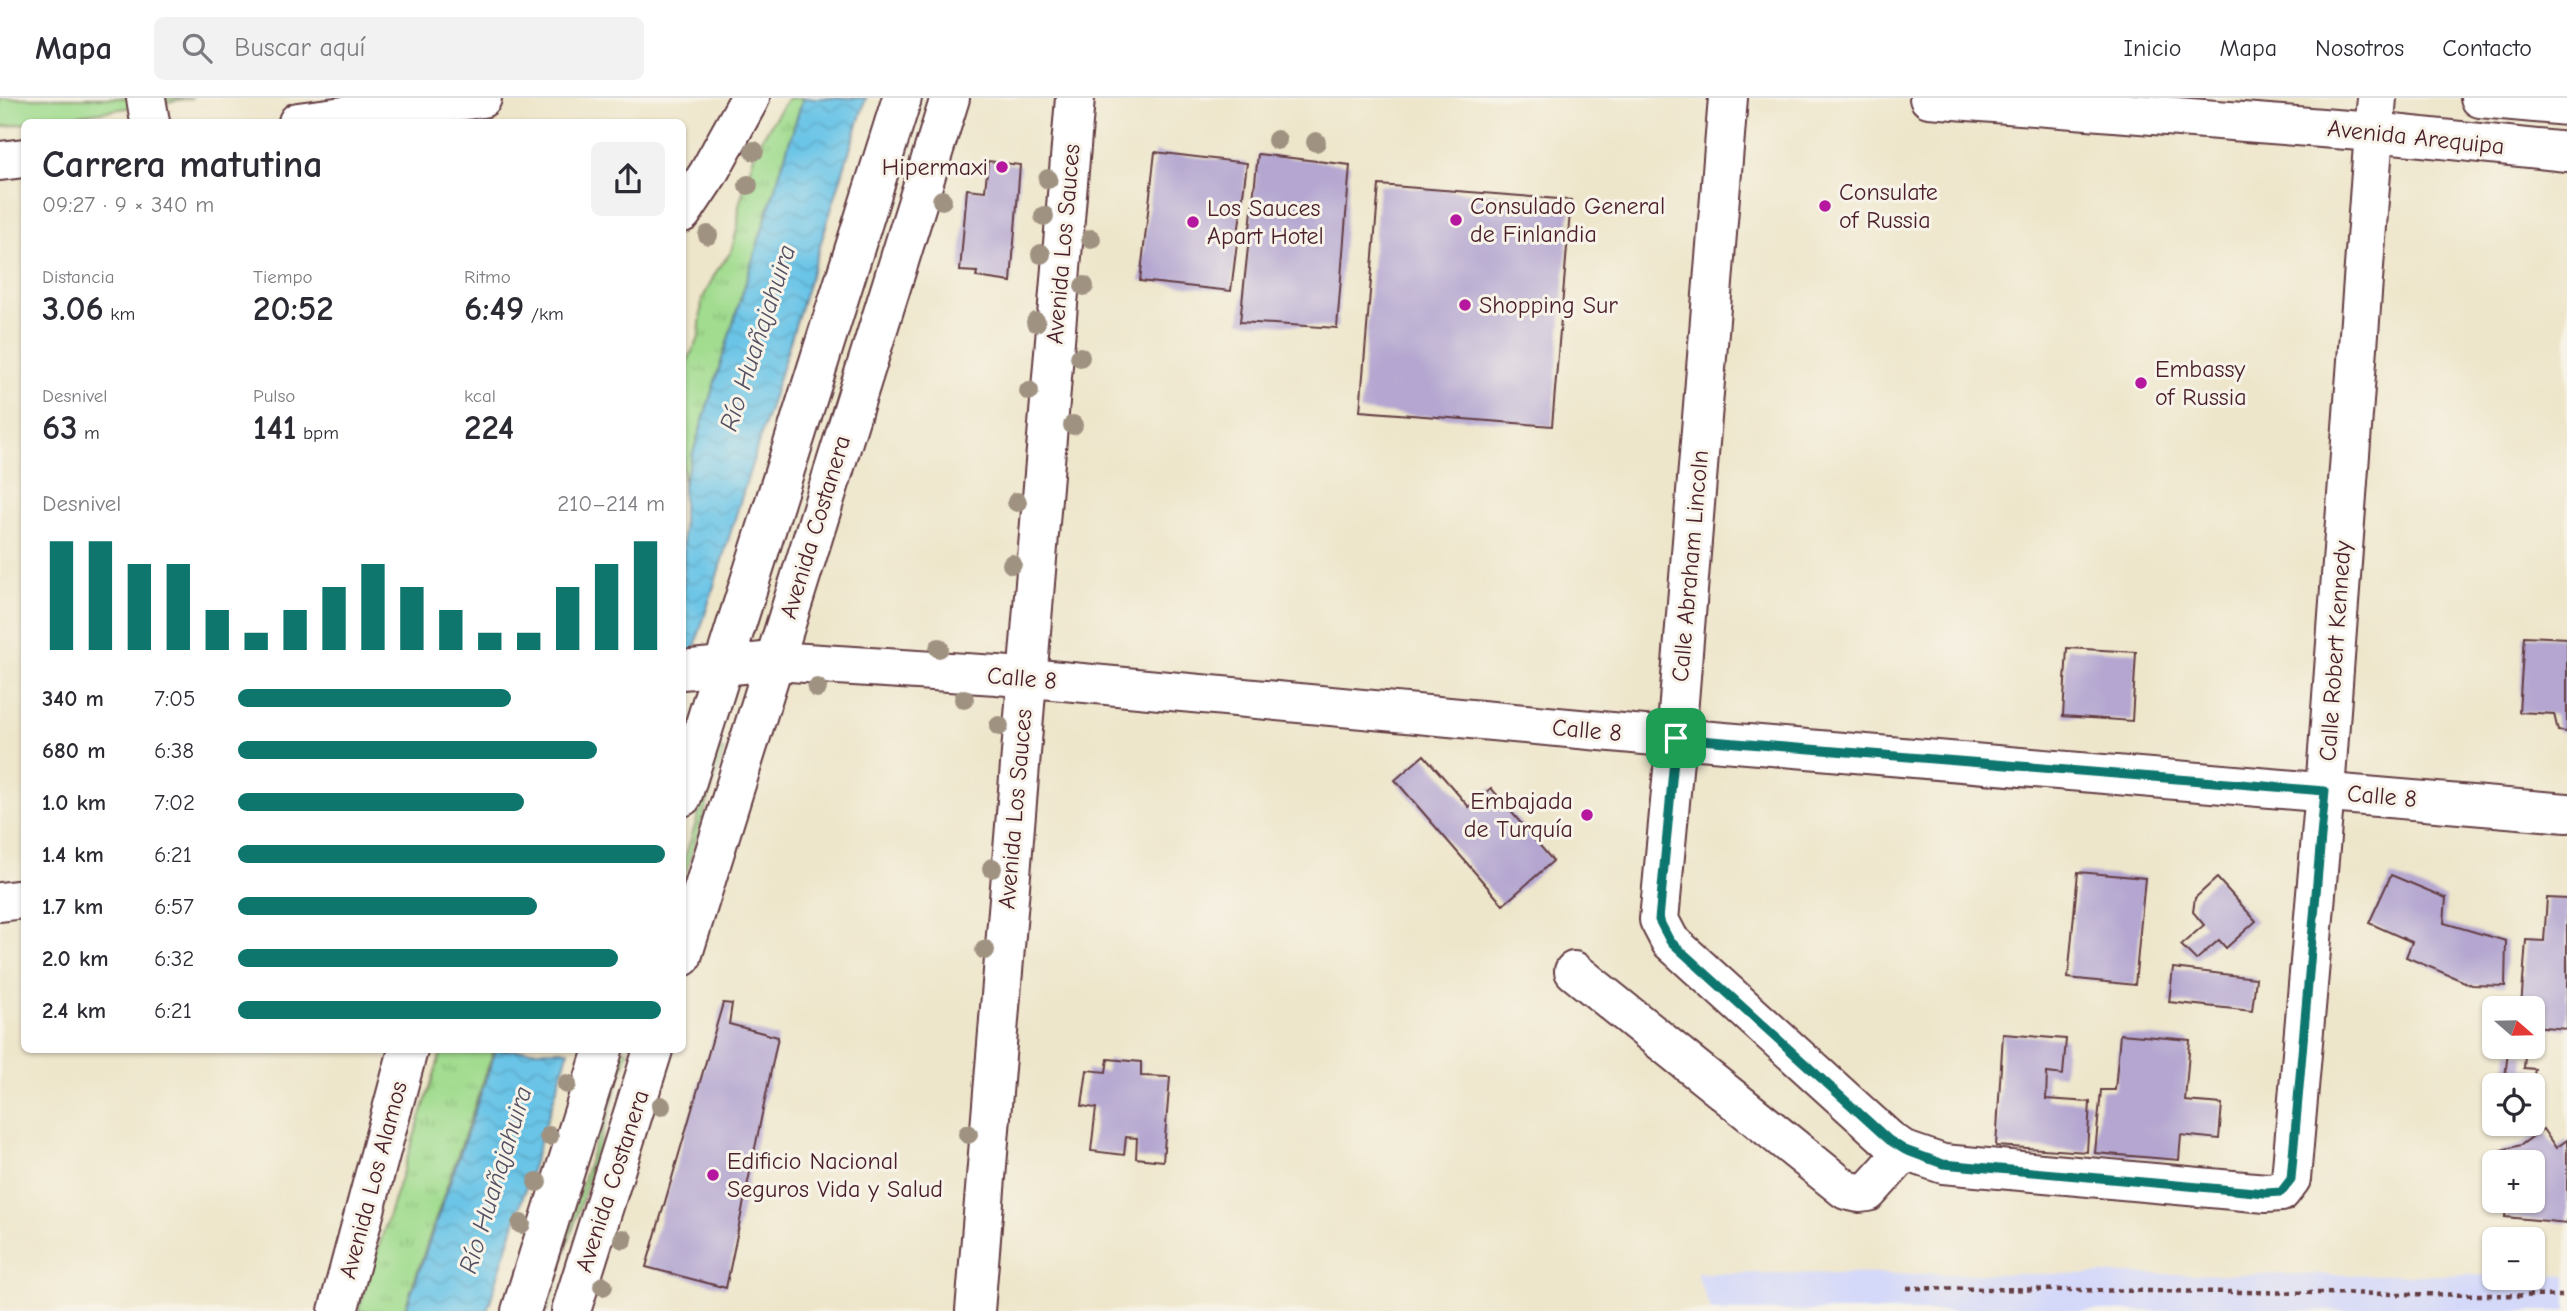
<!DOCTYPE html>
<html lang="es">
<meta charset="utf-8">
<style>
:root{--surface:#fff;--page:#f2f2f3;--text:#2b2b33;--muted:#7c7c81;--line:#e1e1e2;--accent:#0f766e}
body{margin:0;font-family:"Comic Neue",sans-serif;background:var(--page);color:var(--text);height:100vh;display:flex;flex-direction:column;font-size:26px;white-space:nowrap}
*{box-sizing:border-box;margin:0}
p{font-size:23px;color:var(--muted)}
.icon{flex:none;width:38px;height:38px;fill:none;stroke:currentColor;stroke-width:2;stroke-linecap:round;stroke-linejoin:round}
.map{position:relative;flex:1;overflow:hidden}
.sheet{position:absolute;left:21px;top:21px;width:665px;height:934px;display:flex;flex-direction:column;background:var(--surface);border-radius:10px;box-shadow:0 2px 5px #0004}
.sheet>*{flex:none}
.needle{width:46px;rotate:110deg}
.buttons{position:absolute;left:2482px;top:898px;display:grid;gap:14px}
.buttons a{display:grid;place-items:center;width:63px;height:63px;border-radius:10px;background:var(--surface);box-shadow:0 2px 5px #0004;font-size:35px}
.pin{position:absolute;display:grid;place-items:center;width:60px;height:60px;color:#fff;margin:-30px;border-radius:14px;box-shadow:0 4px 10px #0006}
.round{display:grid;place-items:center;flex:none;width:74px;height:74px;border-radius:10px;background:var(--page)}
.headline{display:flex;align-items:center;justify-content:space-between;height:119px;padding:0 21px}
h1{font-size:38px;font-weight:600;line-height:52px}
.metrics{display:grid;grid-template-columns:repeat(3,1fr);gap:10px;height:119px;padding:7px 21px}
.metrics div{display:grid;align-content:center}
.metrics b{font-size:35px;font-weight:600}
.metrics small{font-size:19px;font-weight:400}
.metrics p{font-size:19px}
.chart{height:196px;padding:14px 21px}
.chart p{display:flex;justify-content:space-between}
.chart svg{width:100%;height:126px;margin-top:7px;stroke:var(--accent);stroke-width:6}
ul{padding:0 21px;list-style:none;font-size:23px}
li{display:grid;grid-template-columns:112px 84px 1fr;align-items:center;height:52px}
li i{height:18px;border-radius:9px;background:var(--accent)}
header{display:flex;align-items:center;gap:42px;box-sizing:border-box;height:98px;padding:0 35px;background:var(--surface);border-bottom:2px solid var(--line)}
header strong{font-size:33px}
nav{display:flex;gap:38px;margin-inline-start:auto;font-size:24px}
.search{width:490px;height:63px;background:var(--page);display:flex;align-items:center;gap:18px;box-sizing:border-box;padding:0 24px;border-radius:10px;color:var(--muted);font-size:26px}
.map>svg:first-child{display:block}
.built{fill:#d4d8f9}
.grass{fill:url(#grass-tufts);stroke:#767e5d;stroke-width:2}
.pitch{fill:#a1dc8f;stroke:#767e5d;stroke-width:2}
.water{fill:url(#water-waves);stroke:#5a7289;stroke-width:2}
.building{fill:#b4a6d0}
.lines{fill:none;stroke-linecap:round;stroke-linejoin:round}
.minor-casing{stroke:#633d43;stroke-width:42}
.major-casing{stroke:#633d43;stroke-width:42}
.path{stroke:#633d43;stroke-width:4.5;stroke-dasharray:5 5;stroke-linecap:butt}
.minor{stroke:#fff;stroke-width:38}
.major{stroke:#fff;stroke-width:38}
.tree{fill:#a09281}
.route-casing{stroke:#fff;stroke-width:14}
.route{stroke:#0f766e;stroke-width:9}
.poi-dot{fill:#b5179e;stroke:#f7f3e8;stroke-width:2.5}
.labels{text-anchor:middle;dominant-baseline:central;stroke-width:6;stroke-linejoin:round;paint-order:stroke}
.street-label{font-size:24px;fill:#4a1f2b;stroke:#f7f3e8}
.poi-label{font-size:24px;fill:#4a1f2b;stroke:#f7f3e8;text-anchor:start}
.water-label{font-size:26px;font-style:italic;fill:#535163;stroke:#f7f3e8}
</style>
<header>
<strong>Mapa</strong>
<div class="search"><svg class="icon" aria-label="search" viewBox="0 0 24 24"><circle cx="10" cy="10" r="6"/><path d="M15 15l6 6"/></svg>Buscar aquí</div>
<nav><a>Inicio</a><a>Mapa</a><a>Nosotros</a><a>Contacto</a></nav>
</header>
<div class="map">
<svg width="2567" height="1213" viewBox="0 0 2567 1213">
<defs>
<pattern id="grass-tufts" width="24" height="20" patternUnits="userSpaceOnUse" patternTransform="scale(1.75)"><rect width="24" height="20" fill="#a1dc8f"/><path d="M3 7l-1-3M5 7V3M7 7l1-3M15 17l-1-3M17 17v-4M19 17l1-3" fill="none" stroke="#8cbc7c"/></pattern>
<pattern id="water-waves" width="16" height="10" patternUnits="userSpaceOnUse" patternTransform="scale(1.75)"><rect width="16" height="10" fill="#69c4e7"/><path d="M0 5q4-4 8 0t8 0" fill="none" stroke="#5da8c6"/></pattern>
</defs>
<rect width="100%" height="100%" fill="#f7f3e8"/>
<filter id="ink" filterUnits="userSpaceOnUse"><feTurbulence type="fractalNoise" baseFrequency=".0143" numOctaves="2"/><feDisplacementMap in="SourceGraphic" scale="14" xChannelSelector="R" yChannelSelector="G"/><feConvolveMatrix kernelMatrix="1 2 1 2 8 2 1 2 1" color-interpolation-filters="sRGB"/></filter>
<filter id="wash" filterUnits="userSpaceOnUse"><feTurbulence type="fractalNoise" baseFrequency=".00686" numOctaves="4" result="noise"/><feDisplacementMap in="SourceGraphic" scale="28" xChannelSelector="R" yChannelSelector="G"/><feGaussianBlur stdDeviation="1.57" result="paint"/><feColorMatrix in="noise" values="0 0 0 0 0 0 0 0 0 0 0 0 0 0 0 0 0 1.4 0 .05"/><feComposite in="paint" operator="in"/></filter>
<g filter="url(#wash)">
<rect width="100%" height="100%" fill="#eee6cb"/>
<polygon class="built" points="1696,1175 2494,1177 2494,1180 2567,1177 2567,1213 1711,1213"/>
<g class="grass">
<polygon points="788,0 803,0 683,387 683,272 699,239 702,202 716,174 731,154 738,128 739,107 757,48"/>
<polygon points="719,651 724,652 683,783 683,766"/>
<polygon points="442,952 494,952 404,1213 358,1213"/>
<polygon points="624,952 629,952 547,1213 542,1213"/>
</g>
<polygon class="pitch" points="0,0 193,0 0,29"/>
<g class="water">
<polygon points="803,0 866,0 683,587 683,387"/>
<polygon points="496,952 569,952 487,1213 405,1213"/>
</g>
<g id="blocks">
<g class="building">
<polygon points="1155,54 1247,65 1231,193 1140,183"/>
<polygon points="1258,56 1350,67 1337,230 1240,224"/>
<polygon points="988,63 1020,67 1011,184 976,179 977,174 960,173 967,91 985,93"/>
<polygon points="1379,87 1571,102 1552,328 1360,313"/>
<polygon points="2524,538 2567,540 2567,634 2558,633 2554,616 2519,614"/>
<polygon points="2067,550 2136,554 2132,623 2063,618"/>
<polygon points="1424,657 1469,709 1491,690 1553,763 1503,807 1395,682"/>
<polygon points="2078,774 2145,780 2135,887 2068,880"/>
<polygon points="2391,777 2446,800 2444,825 2506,843 2505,888 2472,887 2406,859 2412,844 2369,825"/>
<polygon points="2217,780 2256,823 2226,850 2219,842 2196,862 2181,847 2204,827 2193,814 2195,800"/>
<polygon points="2547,800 2567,801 2567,931 2532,928 2532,910 2521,910 2526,842 2544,843"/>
<polygon points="2173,870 2256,880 2252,913 2169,904"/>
<polygon points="723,905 732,906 729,926 778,939 726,1190 646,1169"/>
<polygon points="2003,936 2066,941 2063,977 2047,975 2046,1001 2090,1004 2087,1054 1996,1048"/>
<polygon points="2120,936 2190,942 2185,1003 2222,1006 2219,1041 2181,1037 2179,1062 2095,1055 2101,992 2115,992"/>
<polygon points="2508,954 2525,957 2524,970 2535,971 2532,987 2541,988 2537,1015 2532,1015 2532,987 2504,987"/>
<polygon points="1108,961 1141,964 1141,978 1170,979 1163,1063 1136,1060 1137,1040 1126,1039 1124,1057 1091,1053 1096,1010 1082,1008 1087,972 1106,974"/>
<polygon points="2543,1031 2556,1050 2567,1042 2567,1125 2505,1119 2506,1107 2495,1106 2496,1102 2532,1102 2532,1064 2500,1064 2501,1052 2521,1047"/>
</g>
</g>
</g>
<g filter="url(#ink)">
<use href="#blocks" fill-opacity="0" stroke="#633d43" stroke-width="2"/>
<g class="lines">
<defs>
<g id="minor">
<polyline points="146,0 150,24"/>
<polyline points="1728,0 1676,640 1659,822 1670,843 1889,1042 1905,1053 1943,1066 2266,1095 2281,1094 2291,1081 2325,693 2374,34"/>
<polyline points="682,115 708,76 750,0"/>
<polyline points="1574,873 1846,1092 1859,1095 1868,1094 1905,1053"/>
<polyline points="338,1213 408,952"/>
</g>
<g id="major">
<polyline points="1929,0 2374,34 2567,54"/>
<polyline points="2480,0 2567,8"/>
<polyline points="298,24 482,0"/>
<polyline points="2374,34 2377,0"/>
<polyline points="0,63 24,60"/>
<polyline points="682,572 774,563 997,577 1676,640 2567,715"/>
<polyline points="682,699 902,0"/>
<polyline points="0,804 24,801"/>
<polyline points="682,859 950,0"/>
<polyline points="521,1213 603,952"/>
<polyline points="571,1213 653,952"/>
<polyline points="975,1213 1075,0"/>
</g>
</defs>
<use href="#minor" class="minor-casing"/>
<use href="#major" class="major-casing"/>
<polyline class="path" points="1907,1190 2567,1198"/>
<use href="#minor" class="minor"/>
<use href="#major" class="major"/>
</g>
<g class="tree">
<circle cx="1277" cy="42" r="10"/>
<circle cx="1316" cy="44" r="10"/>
<circle cx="754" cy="53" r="10"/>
<circle cx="1048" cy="81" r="10"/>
<circle cx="748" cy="87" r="10"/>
<circle cx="942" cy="102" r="10"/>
<circle cx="1044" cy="118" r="10"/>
<circle cx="708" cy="137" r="10"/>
<circle cx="1091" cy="141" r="10"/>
<circle cx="1041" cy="156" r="10"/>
<circle cx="1084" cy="188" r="10"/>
<circle cx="1036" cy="224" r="10"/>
<circle cx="1080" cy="259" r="10"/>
<circle cx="1029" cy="293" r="10"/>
<circle cx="1073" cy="327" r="10"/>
<circle cx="1017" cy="404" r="10"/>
<circle cx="1012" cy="466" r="10"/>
<circle cx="939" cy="550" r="10"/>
<circle cx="817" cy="590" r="10"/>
<circle cx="964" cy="601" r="10"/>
<circle cx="999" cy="628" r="10"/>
<circle cx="992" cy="770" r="10"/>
<circle cx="985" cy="852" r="10"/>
<circle cx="567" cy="986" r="10"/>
<circle cx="661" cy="1008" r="10"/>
<circle cx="968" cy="1036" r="10"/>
<circle cx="549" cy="1038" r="10"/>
<circle cx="537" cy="1084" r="10"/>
<circle cx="521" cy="1126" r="10"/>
<circle cx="623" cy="1141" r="10"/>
<circle cx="603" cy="1188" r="10"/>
</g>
</g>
<g class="lines" filter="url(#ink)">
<defs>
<polygon id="route" points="1676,640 2325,693 2291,1081 2281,1094 2266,1095 1943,1066 1905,1052 1889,1042 1670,843 1659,822"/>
</defs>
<use href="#route" class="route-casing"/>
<use href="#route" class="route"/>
</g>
<g class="poi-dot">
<circle cx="1002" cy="69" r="7"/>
<circle cx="1825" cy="108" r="7"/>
<circle cx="1456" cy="122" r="7"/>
<circle cx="1193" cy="124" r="7"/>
<circle cx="1465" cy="207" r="7"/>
<circle cx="2141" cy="285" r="7"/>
<circle cx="1587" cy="717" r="7"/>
<circle cx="713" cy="1077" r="7"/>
</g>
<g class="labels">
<g class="street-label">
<text transform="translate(2416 39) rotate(6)">Avenida Arequipa</text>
<text transform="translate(1063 146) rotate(-85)">Avenida Los Sauces</text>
<text transform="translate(815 429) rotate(-73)">Avenida Costanera</text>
<text transform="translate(1690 468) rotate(-85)">Calle Abraham Lincoln</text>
<text transform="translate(2335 553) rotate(-86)">Calle Robert Kennedy</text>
<text transform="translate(1022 580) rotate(5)">Calle 8</text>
<text transform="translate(1587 632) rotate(5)">Calle 8</text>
<text transform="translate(2382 698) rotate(5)">Calle 8</text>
<text transform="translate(1015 711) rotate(-85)">Avenida Los Sauces</text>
<text transform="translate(373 1082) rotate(-75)">Avenida Los Alamos</text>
<text transform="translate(612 1083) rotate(-72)">Avenida Costanera</text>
</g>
<g class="poi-label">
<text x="988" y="69" text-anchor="end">Hipermaxi</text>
<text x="1839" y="94">Consulate<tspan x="1839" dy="28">of Russia</tspan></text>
<text x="1470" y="108">Consulado General<tspan x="1470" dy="28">de Finlandia</tspan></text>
<text x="1207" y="110">Los Sauces<tspan x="1207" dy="28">Apart Hotel</tspan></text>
<text x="1479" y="207">Shopping Sur</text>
<text x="2155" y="271">Embassy<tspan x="2155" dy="28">of Russia</tspan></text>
<text x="1573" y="703" text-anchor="end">Embajada<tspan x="1573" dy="28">de Turquía</tspan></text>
<text x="727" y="1063">Edificio Nacional<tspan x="727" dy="28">Seguros Vida y Salud</tspan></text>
</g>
<g class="water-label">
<text transform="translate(758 240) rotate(-72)">Río Huañajahuira</text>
<text transform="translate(496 1082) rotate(-73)">Río Huañajahuira</text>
</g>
</g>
</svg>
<div class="buttons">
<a><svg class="needle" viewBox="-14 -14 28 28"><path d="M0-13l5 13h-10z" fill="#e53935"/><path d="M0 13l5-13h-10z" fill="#7c7c81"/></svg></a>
<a><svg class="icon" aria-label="locate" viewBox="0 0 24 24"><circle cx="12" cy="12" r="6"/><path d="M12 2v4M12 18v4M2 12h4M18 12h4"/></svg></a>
<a>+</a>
<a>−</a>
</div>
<div class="pin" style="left:1676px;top:640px;background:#1e9e55"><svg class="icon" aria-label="arrive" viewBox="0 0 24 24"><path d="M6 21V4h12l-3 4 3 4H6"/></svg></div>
<section class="sheet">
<div class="headline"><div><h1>Carrera matutina</h1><p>09:27 · 9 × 340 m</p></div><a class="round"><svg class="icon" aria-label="share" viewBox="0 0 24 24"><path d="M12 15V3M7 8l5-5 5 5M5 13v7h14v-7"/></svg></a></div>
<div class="metrics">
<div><p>Distancia</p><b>3.06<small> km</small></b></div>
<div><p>Tiempo</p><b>20:52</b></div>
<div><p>Ritmo</p><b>6:49<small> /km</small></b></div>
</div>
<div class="metrics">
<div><p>Desnivel</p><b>63<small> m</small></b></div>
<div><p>Pulso</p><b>141<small> bpm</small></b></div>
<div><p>kcal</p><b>224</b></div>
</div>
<div class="chart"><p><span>Desnivel</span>210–214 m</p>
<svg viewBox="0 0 160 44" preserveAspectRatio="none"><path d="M5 44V6M15 44V6M25 44V14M35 44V14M45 44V30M55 44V38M65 44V30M75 44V22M85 44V14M95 44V22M105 44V30M115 44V38M125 44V38M135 44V22M145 44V14M155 44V6"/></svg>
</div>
<ul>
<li><b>340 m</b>7:05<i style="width:64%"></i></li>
<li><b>680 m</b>6:38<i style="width:84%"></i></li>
<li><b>1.0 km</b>7:02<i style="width:67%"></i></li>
<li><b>1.4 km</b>6:21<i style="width:100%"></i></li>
<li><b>1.7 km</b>6:57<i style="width:70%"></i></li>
<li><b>2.0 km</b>6:32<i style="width:89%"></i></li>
<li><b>2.4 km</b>6:21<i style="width:99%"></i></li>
</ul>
</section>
</div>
